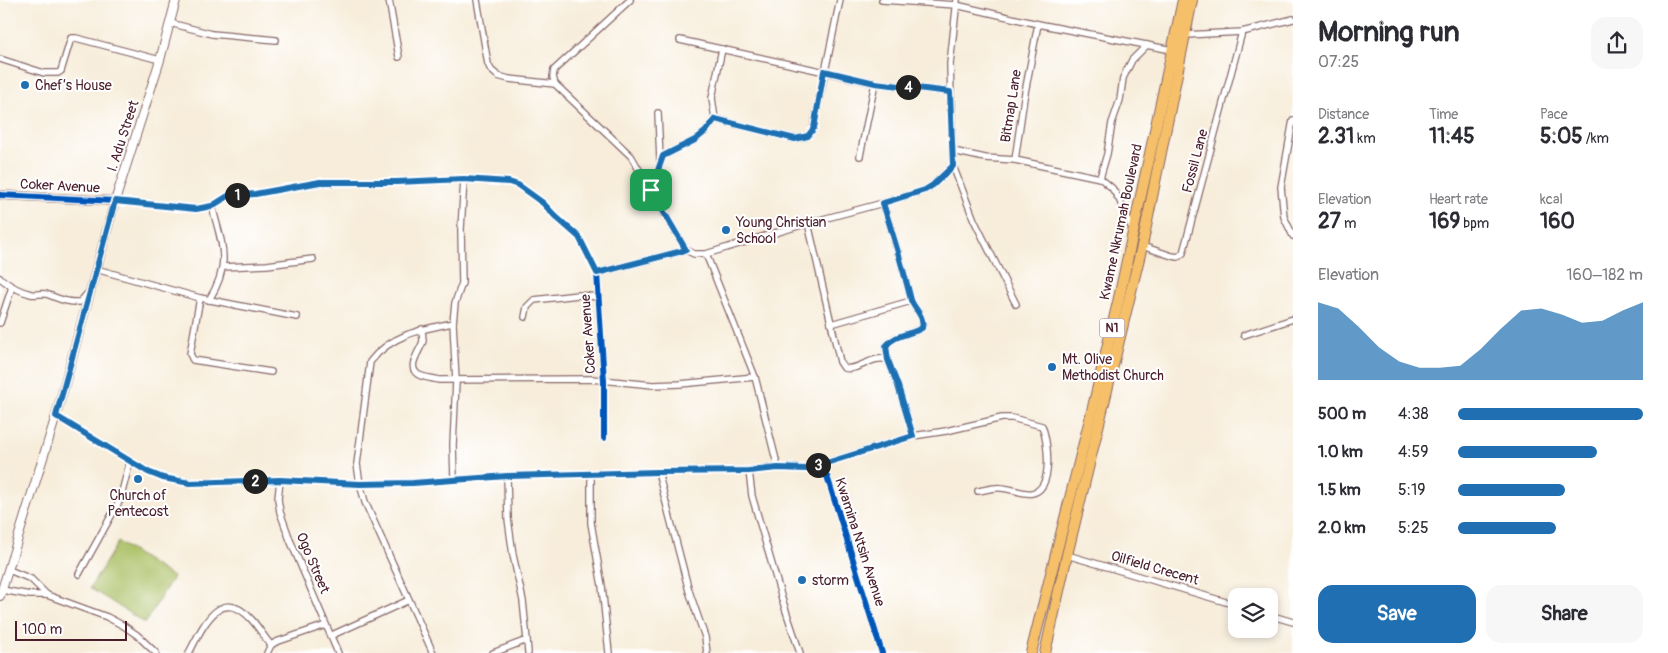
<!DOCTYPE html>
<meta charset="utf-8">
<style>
:root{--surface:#fff;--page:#f7f7f7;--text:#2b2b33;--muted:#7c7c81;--accent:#1f6fb2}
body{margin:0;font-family:Pangolin,sans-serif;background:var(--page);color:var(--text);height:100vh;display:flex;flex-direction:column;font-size:19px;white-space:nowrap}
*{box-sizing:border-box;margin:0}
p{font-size:16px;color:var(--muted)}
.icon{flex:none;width:28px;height:28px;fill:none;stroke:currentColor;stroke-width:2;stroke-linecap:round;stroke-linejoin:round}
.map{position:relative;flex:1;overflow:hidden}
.sheet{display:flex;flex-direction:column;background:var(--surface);width:375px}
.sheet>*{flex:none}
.tools{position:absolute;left:1228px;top:588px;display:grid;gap:10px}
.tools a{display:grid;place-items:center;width:50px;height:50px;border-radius:10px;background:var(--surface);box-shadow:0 2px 8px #0003;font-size:25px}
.scale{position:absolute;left:15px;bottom:12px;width:112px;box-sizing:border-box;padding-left:5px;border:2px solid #4a1f2b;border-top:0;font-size:14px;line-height:18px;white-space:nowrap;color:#4a1f2b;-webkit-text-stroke:4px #fff;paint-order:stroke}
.pin{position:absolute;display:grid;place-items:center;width:42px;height:42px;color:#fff;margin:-21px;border-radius:10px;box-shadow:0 2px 8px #0006}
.km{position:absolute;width:25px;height:25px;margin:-12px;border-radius:50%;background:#222;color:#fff;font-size:14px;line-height:25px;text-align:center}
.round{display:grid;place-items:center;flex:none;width:52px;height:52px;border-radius:15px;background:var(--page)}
.headline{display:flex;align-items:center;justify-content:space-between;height:85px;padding:0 25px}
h1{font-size:28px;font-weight:700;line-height:38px}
.figures{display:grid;grid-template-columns:repeat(3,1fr);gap:8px;height:85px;padding:5px 25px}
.figures div{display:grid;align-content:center}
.figures b{font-size:21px;font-weight:700}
.figures small{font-size:14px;font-weight:400}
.figures p{font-size:14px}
.chart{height:140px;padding:10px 25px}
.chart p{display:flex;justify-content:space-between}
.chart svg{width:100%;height:90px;margin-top:5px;fill:var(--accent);opacity:.7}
.button{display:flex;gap:10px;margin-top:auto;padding:10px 25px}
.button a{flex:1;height:58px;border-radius:15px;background:var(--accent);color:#fff;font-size:20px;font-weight:700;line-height:58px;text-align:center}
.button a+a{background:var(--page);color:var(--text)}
ul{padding:0 25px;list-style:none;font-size:16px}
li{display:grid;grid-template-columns:80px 60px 1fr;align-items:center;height:38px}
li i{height:12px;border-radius:6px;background:var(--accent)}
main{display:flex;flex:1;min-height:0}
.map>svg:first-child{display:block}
.green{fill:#abc065;stroke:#7a7048}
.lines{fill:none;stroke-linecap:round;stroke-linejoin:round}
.minor-casing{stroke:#876768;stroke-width:8}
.tertiary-casing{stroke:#876768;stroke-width:10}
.trunk-casing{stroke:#876768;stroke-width:12}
.minor{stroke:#fff;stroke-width:5.5}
.tertiary{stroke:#fff;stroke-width:8}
.trunk{stroke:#f6c06b;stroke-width:10}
.cycleway-casing{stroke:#fff;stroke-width:9}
.cycleway{stroke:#0057b8;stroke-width:6}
.route-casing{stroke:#fff;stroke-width:10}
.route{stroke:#1f6fb2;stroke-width:6}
.poi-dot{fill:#1f6fb2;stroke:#fff;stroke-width:2}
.labels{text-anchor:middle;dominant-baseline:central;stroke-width:4;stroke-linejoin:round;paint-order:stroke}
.shield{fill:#fff;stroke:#80626b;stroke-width:1}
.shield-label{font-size:12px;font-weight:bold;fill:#4a1f2b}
.poi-label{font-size:14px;fill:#4a1f2b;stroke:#fff;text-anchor:start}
.street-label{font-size:14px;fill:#4a1f2b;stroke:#fff}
</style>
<main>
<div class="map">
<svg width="1293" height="653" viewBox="0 0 1293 653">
<rect width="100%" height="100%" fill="#fff"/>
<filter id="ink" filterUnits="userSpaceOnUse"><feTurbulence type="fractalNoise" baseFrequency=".02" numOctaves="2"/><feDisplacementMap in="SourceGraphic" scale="10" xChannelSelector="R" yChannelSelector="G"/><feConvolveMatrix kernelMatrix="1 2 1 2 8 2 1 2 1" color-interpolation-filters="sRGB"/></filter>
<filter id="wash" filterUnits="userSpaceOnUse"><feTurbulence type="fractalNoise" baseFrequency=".0096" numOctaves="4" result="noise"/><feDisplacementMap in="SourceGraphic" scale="20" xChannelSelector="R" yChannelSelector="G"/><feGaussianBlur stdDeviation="1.12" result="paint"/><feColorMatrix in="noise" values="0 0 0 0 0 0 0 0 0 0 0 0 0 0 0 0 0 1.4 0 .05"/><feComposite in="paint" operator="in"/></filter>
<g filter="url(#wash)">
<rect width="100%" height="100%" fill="#f7edda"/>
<polygon class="green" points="118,542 173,577 145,623 90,588"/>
</g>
<g filter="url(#ink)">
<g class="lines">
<defs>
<g id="minor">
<polyline points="389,0 399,57"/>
<polyline points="477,0 488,64 491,70 498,76 509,79 555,84 631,156 686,250 694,254 706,254 755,377 778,468"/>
<polyline points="882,0 956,5 1038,24 1172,50"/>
<polyline points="957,0 950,64 953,166 974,220 1016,304"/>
<polyline points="170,23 212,34 276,40"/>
<polyline points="1185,35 1242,32 1293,19"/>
<polyline points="680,40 875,83 950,92"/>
<polyline points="0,59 44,73 58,73 61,71 71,38 76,38 160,60"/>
<polyline points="555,84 553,77 554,70 630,0"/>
<polyline points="658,113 660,160"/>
<polyline points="715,119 795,139 808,136 813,129 840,0"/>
<polyline points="1293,120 1281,187 1284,217 1293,236"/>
<polyline points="953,151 985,158 1015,160 1100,178 1112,188 1119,199 1133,231"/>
<polyline points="860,156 875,83"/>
<polyline points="1015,160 1024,98 1038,24"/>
<polyline points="1100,178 1107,154 1112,123 1120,100 1123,78 1132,60 1147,45"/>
<polyline points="651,190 663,156 695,140 706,131 715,119 712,98 722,49"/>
<polyline points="115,201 196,209 212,206 229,196 255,194 320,183 396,182 464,179 509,182 518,185 543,203 555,216 579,237 597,273 604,381 604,438"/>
<path d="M 883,203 C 893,235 903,267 911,300 C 914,309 925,316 922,328 C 910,335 895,334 886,346 L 888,360"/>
<polyline points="808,223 883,203 925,190 933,185 953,166"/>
<polyline points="1142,246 1172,256 1178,257 1183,253 1242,32"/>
<path d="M 706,254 L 808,223 L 840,362 L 844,368 C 858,372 873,354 888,360 L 898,386 L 913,436"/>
<polyline points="223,267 267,265 313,259"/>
<polyline points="96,269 200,298 297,317"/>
<polyline points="597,273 686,250"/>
<path d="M 0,278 C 10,286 18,291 31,294 C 36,295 41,293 46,294 C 58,298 67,303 80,302 L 89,292"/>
<polyline points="200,298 190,354 193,360 271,372"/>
<path d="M 209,300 C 232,263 222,245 212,206"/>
<polyline points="525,317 527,307 534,300 578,295 598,297"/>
<polyline points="0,323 12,287"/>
<polyline points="831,324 911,301"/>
<path d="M 422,329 C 422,333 423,337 423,341 C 421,350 405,367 419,375 C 425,378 433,378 439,380 L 591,379 L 653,385 L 680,384 L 755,377"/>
<polyline points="1244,335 1293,319"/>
<path d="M 56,416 L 148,472 C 191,490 237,479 282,481 C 309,481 335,484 362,484 C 409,484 457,479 505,476 C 580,473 656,472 731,471 C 759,471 804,460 827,476 L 882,653"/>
<path d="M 809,468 L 913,436 L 946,431 L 1002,418 L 1012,418 L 1042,426 C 1048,441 1054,489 1032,493 C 1023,495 1011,488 1001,488 C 994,487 986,490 978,491"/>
<polyline points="749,471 752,496 782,599 800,653"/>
<polyline points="658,472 689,591 705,637 707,653"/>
<polyline points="591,474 591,523 602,586 609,653"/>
<polyline points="454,479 453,445 456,381 453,323 455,303 462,283 461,229 464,179"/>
<polyline points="280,480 278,499 280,512 290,540 338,653"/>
<polyline points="1067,555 1236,605"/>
<polyline points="9,570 31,579 47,595"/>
<polyline points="79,574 120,500 130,461"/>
<polyline points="2,590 30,595 47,595 107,617 124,626 137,635 156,653"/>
<polyline points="1269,615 1293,622"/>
<polyline points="330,636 409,600"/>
<polyline points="527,640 528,653"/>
<path d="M 189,653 C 202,628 220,584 252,620 C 259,628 264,637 271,645"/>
<polyline points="267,653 271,645 276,642 326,625"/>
<path d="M 433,653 L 365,502 L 360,484 L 357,464 L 370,362 C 390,335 422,329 453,323"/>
<polyline points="493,653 527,640 523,601 513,555 508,519 507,476"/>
</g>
<g id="tertiary">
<polyline points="0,195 115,201"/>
<polyline points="0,596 56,416 115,201 160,60 176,0"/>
</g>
<g id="trunk">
<polyline points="1031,653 1093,407 1119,298 1183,0"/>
<polyline points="1045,653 1067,555 1142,246 1192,0"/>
</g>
</defs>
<use href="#minor" class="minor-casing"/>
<use href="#tertiary" class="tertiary-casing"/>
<use href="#trunk" class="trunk-casing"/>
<use href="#minor" class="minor"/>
<use href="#tertiary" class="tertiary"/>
<use href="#trunk" class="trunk"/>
<defs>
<g id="cycleway">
<polyline points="0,195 115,201 196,209 212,206 229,196 255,194 320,183 396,182 464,179 509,182 518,185 543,203 555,216 579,237 597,273 604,381 604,438"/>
<path d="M 56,416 L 148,472 C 191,490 237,479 282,481 C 309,481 335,484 362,484 C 409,484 457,479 505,476 C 580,473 656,472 731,471 C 759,471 804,460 827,476 L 882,653"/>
</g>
</defs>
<use href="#cycleway" class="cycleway-casing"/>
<use href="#cycleway" class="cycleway"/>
</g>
</g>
<g class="lines" filter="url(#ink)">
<defs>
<path id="route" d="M 824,71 L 875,83 L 950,92 L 953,166 L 933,185 L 925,190 L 883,203 C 893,235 903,267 911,300 C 914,309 925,316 922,328 C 910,335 895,334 886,346 L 888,360 L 898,386 L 913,436 L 807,469 L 778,468 L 749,471 L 658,472 L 507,476 L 413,483 L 360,484 L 280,480 L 190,483 L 163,478 L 148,472 L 56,416 L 115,201 L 196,209 L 212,206 L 228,196 L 255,194 L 320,182 L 396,182 L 464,179 L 509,182 L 518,185 L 543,203 L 555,216 L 579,237 L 597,273 L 686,250 L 651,190 L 663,156 L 695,140 L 706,131 L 715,119 L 795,139 L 808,136 L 814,128 Z"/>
</defs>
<use href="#route" class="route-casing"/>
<use href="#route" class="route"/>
</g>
<g class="poi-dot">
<circle cx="25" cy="85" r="5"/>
<circle cx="726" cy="230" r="5"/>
<circle cx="1052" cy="367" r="5"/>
<circle cx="138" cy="479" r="5"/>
<circle cx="802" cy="580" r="5"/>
</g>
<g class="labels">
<rect class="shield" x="1099.5" y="318.5" width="25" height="19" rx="4"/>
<g class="shield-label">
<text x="1112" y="328">N1</text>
</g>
<g class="poi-label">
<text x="35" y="85">Chef’s House</text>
<text x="736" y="222">Young Christian<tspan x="736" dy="16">School</tspan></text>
<text x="1062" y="359">Mt. Olive<tspan x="1062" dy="16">Methodist Church</tspan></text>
<text x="138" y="495" text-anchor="middle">Church of<tspan x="138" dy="16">Pentecost</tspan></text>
<text x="812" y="580">storm</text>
</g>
<g class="street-label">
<text transform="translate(1011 106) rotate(-81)">Bitmap Lane</text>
<text transform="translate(123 136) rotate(-72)">I. Adu Street</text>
<text transform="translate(1195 161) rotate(-75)">Fossil Lane</text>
<text transform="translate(60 186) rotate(3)">Coker Avenue</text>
<text transform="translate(1121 222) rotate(-78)">Kwame Nkrumah Boulevard</text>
<text transform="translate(588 334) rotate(-94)">Coker Avenue</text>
<text transform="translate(860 542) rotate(72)">Kwamina Ntsin Avenue</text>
<text transform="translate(313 563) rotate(67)">Ogo Street</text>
<text transform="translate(1155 568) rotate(16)">Oilfield Crecent</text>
</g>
</g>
</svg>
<div class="tools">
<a><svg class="icon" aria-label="layers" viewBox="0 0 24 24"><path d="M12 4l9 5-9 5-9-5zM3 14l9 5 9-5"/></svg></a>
</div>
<div class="scale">100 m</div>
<div class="pin" style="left:651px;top:190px;background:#1e9e55"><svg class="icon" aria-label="arrive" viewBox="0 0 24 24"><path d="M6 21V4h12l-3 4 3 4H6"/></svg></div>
<b class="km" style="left:237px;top:195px">1</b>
<b class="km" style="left:255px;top:481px">2</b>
<b class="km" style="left:818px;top:465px">3</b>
<b class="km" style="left:908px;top:87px">4</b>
</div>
<section class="sheet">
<div class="headline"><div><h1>Morning run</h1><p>07:25</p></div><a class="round"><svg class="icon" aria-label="share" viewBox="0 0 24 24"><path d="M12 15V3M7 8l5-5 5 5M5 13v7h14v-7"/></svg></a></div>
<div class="figures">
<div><p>Distance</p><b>2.31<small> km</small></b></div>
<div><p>Time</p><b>11:45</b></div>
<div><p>Pace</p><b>5:05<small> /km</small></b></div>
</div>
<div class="figures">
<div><p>Elevation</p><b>27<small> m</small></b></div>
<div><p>Heart rate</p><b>169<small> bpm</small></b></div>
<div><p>kcal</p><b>160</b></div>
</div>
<div class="chart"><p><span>Elevation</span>160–182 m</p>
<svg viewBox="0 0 160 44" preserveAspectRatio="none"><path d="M0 44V6L10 9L20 18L30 28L40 35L50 38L60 38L70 37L80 29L90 19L100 10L110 9L120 12L130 16L140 15L150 10L160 6V44z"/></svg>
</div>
<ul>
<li><b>500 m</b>4:38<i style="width:100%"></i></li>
<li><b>1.0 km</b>4:59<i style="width:75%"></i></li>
<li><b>1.5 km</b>5:19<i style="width:58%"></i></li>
<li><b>2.0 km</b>5:25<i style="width:53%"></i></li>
</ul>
<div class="button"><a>Save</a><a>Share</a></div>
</section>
</main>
